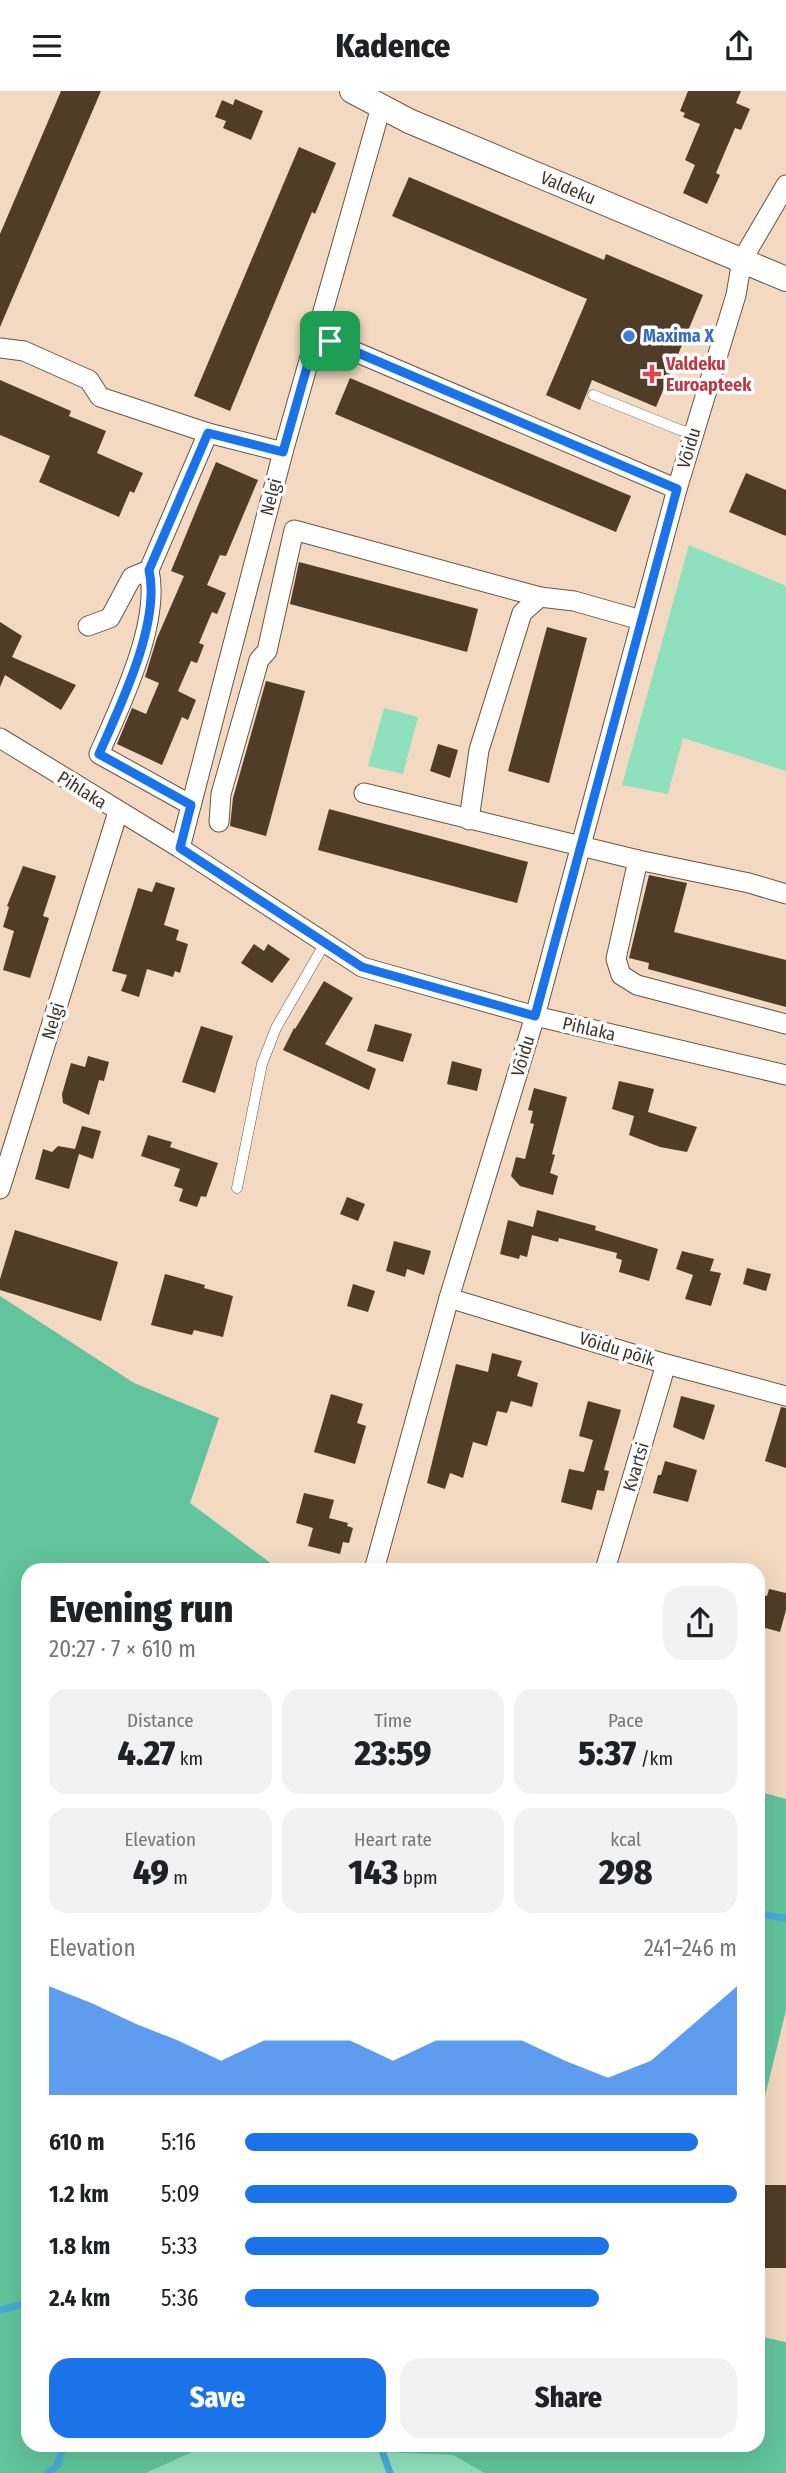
<!DOCTYPE html>
<meta charset="utf-8">
<style>
:root{--surface:#fff;--page:#f2f2f2;--text:#202124;--muted:#757577;--accent:#1a73e8}
body{margin:0;font-family:"Fira Sans Condensed",sans-serif;background:var(--page);color:var(--text);height:100vh;display:flex;flex-direction:column;font-size:26px;white-space:nowrap}
*{box-sizing:border-box;margin:0}
p{font-size:23px;color:var(--muted)}
.icon{flex:none;width:38px;height:38px;fill:none;stroke:currentColor;stroke-width:2;stroke-linecap:round;stroke-linejoin:round}
.map{position:relative;flex:1;overflow:hidden}
.panel{position:absolute;left:21px;top:1472px;width:744px;height:889px;display:flex;flex-direction:column;background:var(--surface);border-radius:21px;box-shadow:0 7px 28px #0002}
.panel>*{flex:none}
.pin{position:absolute;display:grid;place-items:center;width:60px;height:60px;color:#fff;margin:-30px;border-radius:14px;box-shadow:0 4px 10px #0006}
.round{display:grid;place-items:center;flex:none;width:74px;height:74px;border-radius:21px;background:var(--page)}
.head{display:flex;align-items:center;justify-content:space-between;height:119px;padding:0 28px}
h1{font-size:38px;font-weight:800;line-height:52px}
.metrics{display:grid;grid-template-columns:repeat(3,1fr);gap:10px;height:119px;padding:7px 28px}
.metrics div{display:grid;align-content:center;border-radius:18px;background:var(--page);text-align:center}
.metrics b{font-size:35px;font-weight:800}
.metrics small{font-size:19px;font-weight:400}
.metrics p{font-size:19px}
.chart{height:196px;padding:14px 28px}
.chart p{display:flex;justify-content:space-between}
.chart svg{width:100%;height:126px;margin-top:7px;fill:var(--accent);opacity:.7}
.button{display:flex;gap:14px;margin-top:auto;padding:14px 28px}
.button a{flex:1;height:80px;border-radius:21px;background:var(--accent);color:#fff;font-size:28px;font-weight:800;line-height:80px;text-align:center}
.button a+a{background:var(--page);color:var(--text)}
ul{padding:0 28px;list-style:none;font-size:23px}
li{display:grid;grid-template-columns:112px 84px 1fr;align-items:center;height:52px}
li i{height:18px;border-radius:9px;background:var(--accent)}
header{display:flex;justify-content:space-between;align-items:center;height:91px;padding:0 28px;background:var(--surface);font-size:32px;font-weight:800}
.map>svg:first-child{display:block}
.green{fill:#8fe1bd}
.forest{fill:#61c49c}
.lines{fill:none;stroke-linecap:round;stroke-linejoin:round}
.stream{stroke:#45acd6;stroke-width:7}
.building{fill:#513c28}
.service-casing{stroke:#6a5440;stroke-width:11}
.minor-casing{stroke:#6a5440;stroke-width:21}
.tertiary-casing{stroke:#6a5440;stroke-width:26}
.service{stroke:#fff;stroke-width:10}
.minor{stroke:#fff;stroke-width:19}
.tertiary{stroke:#fff;stroke-width:24}
.route-casing{stroke:#fff;stroke-width:14}
.route{stroke:#1a73e8;stroke-width:9}
.shop-dot{fill:#3f7fe0;stroke:#fff;stroke-width:2.5}
.health-dot{fill:#e0444e;stroke:#fff;stroke-width:2.5}
.labels{text-anchor:middle;dominant-baseline:central;stroke-width:7;stroke-linejoin:round;paint-order:stroke}
.street-label{font-size:18px;fill:#40362d;stroke:#fff}
.shop-label{font-size:18px;font-weight:bold;fill:#366cbe;stroke:#fff;text-anchor:start}
.health-label{font-size:18px;font-weight:bold;fill:#be3a42;stroke:#fff;text-anchor:start}
</style>
<header><svg class="icon" aria-label="menu" viewBox="0 0 24 24"><path d="M4 6h16M4 12h16M4 18h16"/></svg>Kadence<svg class="icon" aria-label="share" viewBox="0 0 24 24"><path d="M12 15V3M7 8l5-5 5 5M5 13v7h14v-7"/></svg></header>
<div class="map">
<svg width="786" height="2382" viewBox="0 0 786 2382">
<rect width="100%" height="100%" fill="#f3d9c1"/>
<g class="green">
<polygon points="689,454 786,495 786,680 683,647 668,703 622,694"/>
<polygon points="384,617 418,626 403,683 368,675"/>
<polygon points="208,2354 453,2364 484,2382 146,2382"/>
</g>
<g class="forest">
<polygon points="0,1205 134,1292 219,1327 190,1412 280,1479 28,1479 28,2354 758,2354 758,2245 786,2251 786,2382 484,2382 453,2364 208,2354 146,2382 0,2382"/>
<polygon points="758,1700 786,1708 786,1919 758,2034"/>
</g>
<g class="lines">
<g class="stream">
<polyline points="758,1823 786,1827"/>
<polyline points="0,2219 28,2212"/>
<polyline points="380,2354 390,2382"/>
<polyline points="47,2382 57,2375 64,2354"/>
</g>
</g>
<g class="building">
<polygon points="61,0 101,0 0,236 0,143"/>
<polygon points="688,0 741,0 736,12 750,18 741,39 735,37 716,82 720,84 707,113 683,102 695,74 685,69 700,33 683,26 685,22 680,20"/>
<polygon points="235,8 263,20 251,49 223,37 226,30 215,26 222,9 233,14"/>
<polygon points="299,56 336,72 315,123 312,121 230,320 194,305"/>
<polygon points="409,86 604,169 606,163 703,204 656,316 592,289 580,319 546,304 587,208 392,125"/>
<polygon points="350,287 631,405 616,441 335,323"/>
<polygon points="0,289 71,320 69,325 106,340 97,362 143,382 134,402 130,400 119,426 39,391 50,365 0,344"/>
<polygon points="216,371 258,389 226,465 220,464 207,494 226,502 217,523 212,521 199,552 204,554 197,572 191,570 178,600 196,609 188,629 182,626 162,674 117,653 132,617 146,623 159,592 145,586 157,547 184,485 171,480"/>
<polygon points="746,382 786,399 786,445 729,421"/>
<polygon points="299,471 478,518 467,561 290,513"/>
<polygon points="0,531 22,545 12,566 76,594 61,619 5,584 0,596"/>
<polygon points="547,536 587,547 549,692 508,680"/>
<polygon points="266,590 305,600 266,745 230,735 233,707"/>
<polygon points="438,653 458,659 450,687 430,680"/>
<polygon points="329,718 528,771 517,812 318,759"/>
<polygon points="23,775 56,785 43,825 49,827 30,887 3,879 14,840 3,836 9,816 7,815"/>
<polygon points="649,784 687,792 674,841 786,869 786,916 648,878 649,872 629,867"/>
<polygon points="156,791 175,797 164,834 179,839 176,849 188,853 180,882 175,880 173,886 147,878 139,906 121,900 127,884 112,880 138,797 152,801"/>
<polygon points="254,853 264,860 268,853 290,868 272,892 241,872"/>
<polygon points="324,890 353,907 325,953 376,978 369,999 283,959 294,937 295,938"/>
<polygon points="375,933 412,943 403,971 367,960"/>
<polygon points="201,935 233,945 215,1002 182,991"/>
<polygon points="88,965 109,971 104,990 99,989 89,1024 63,1012 62,1003 71,972 85,976"/>
<polygon points="452,970 482,978 477,1000 447,993"/>
<polygon points="619,990 654,998 648,1021 697,1036 687,1061 660,1056 629,1044 634,1025 612,1018"/>
<polygon points="534,997 567,1006 552,1063 555,1064 550,1082 558,1085 553,1104 520,1095 511,1085 516,1066 525,1068 534,1033 530,1032 533,1020 528,1019"/>
<polygon points="82,1035 101,1040 93,1068 79,1063 69,1098 35,1088 43,1058 52,1061 58,1055 75,1058"/>
<polygon points="148,1044 172,1051 170,1056 218,1072 206,1106 201,1105 197,1116 179,1110 183,1098 174,1095 180,1078 141,1065"/>
<polygon points="347,1106 365,1113 358,1130 340,1123"/>
<polygon points="537,1119 596,1135 595,1139 658,1158 649,1190 619,1181 622,1169 616,1167 617,1162 559,1147 558,1151 532,1144 527,1166 520,1164 519,1168 500,1163 508,1129 533,1136"/>
<polygon points="15,1139 118,1171 101,1230 0,1199 0,1188"/>
<polygon points="394,1150 431,1160 424,1184 407,1178 405,1186 386,1180"/>
<polygon points="682,1160 714,1168 710,1180 721,1182 711,1215 685,1208 693,1184 676,1178"/>
<polygon points="747,1177 771,1183 766,1200 743,1193"/>
<polygon points="165,1183 205,1194 204,1197 233,1205 223,1246 194,1239 192,1244 151,1234"/>
<polygon points="353,1193 375,1200 368,1221 347,1215"/>
<polygon points="492,1262 522,1270 517,1285 538,1292 532,1316 511,1310 507,1322 497,1320 487,1355 473,1351 463,1387 450,1382 445,1398 427,1392 456,1273 488,1281"/>
<polygon points="331,1303 363,1313 357,1332 366,1335 355,1373 314,1361"/>
<polygon points="681,1305 715,1314 704,1349 673,1336"/>
<polygon points="588,1310 621,1319 604,1379 609,1380 604,1400 597,1399 592,1419 561,1411 569,1378 584,1381 593,1349 579,1345"/>
<polygon points="781,1316 786,1317 786,1377 765,1370"/>
<polygon points="665,1370 697,1379 688,1411 653,1402 658,1384 661,1384"/>
<polygon points="304,1402 334,1409 329,1427 348,1432 347,1435 353,1437 349,1452 343,1451 340,1463 308,1455 313,1437 296,1432"/>
<polygon points="769,1498 786,1502 786,1519 780,1541 758,1535 758,1503 767,1505"/>
<rect x="761" y="2094" width="25" height="83"/>
</g>
<g class="lines">
<defs>
<g id="service">
<polyline points="593,304 680,339 694,342"/>
<polyline points="237,1097 262,973 276,937 325,852"/>
</g>
<g id="minor">
<polyline points="316,244 677,398"/>
<polyline points="0,257 24,260 89,289 100,306 208,342 283,361"/>
<polyline points="88,535 110,527 132,486 149,479"/>
<polyline points="0,647 180,757 362,876 535,925 786,984"/>
<polyline points="364,702 638,769 616,868 621,884 637,894 786,933"/>
<path d="M 191,714 L 99,663 C 120,615 161,532 149,479 L 208,342"/>
<polyline points="469,729 479,659 522,522 540,506 574,510 641,529"/>
<polyline points="219,731 221,703 259,569 267,560 294,439 540,506"/>
<polyline points="180,757 283,361 381,16"/>
<polyline points="638,769 749,792 786,803"/>
<polyline points="0,1098 118,721"/>
<polyline points="449,1207 666,1273 786,1305"/>
<polyline points="374,1479 449,1207 535,925 677,398 736,204 742,169 786,94"/>
<polyline points="605,1479 666,1273"/>
</g>
<polyline id="tertiary" points="352,0 409,30 786,188"/>
</defs>
<use href="#service" class="service-casing"/>
<use href="#minor" class="minor-casing"/>
<use href="#tertiary" class="tertiary-casing"/>
<use href="#service" class="service"/>
<use href="#minor" class="minor"/>
<use href="#tertiary" class="tertiary"/>
</g>
<g class="lines">
<defs>
<path id="route" d="M 316,244 L 677,398 L 535,925 L 362,876 L 180,757 L 191,714 L 99,663 C 120,615 161,532 149,479 L 208,342 L 283,361 Z"/>
</defs>
<use href="#route" class="route-casing"/>
<use href="#route" class="route"/>
</g>
<circle class="shop-dot" cx="629" cy="245" r="7"/>
<path class="health-dot" d="M648.5 272.5h7v7h7v7h-7v7h-7v-7h-7v-7h7z"/>
<g class="labels">
<g class="street-label">
<text transform="translate(568 97) rotate(23)">Valdeku</text>
<text transform="translate(689 357) rotate(-73)">Võidu</text>
<text transform="translate(271 406) rotate(-75)">Nelgi</text>
<text transform="translate(82 699) rotate(32)">Pihlaka</text>
<text transform="translate(53 930) rotate(-73)">Nelgi</text>
<text transform="translate(589 938) rotate(13)">Pihlaka</text>
<text transform="translate(523 965) rotate(-73)">Võidu</text>
<text transform="translate(617 1258) rotate(17)">Võidu põik</text>
<text transform="translate(636 1376) rotate(-73)">Kvartsi</text>
</g>
<g class="shop-label">
<text x="643" y="245">Maxima X</text>
</g>
<g class="health-label">
<text x="666" y="273">Valdeku<tspan x="666" dy="21">Euroapteek</tspan></text>
</g>
</g>
</svg>
<div class="pin" style="left:330px;top:250px;background:#1e9e55"><svg class="icon" aria-label="arrive" viewBox="0 0 24 24"><path d="M6 21V4h12l-3 4 3 4H6"/></svg></div>
<section class="panel">
<div class="head"><div><h1>Evening run</h1><p>20:27 · 7 × 610 m</p></div><a class="round"><svg class="icon" aria-label="share" viewBox="0 0 24 24"><path d="M12 15V3M7 8l5-5 5 5M5 13v7h14v-7"/></svg></a></div>
<div class="metrics">
<div><p>Distance</p><b>4.27<small> km</small></b></div>
<div><p>Time</p><b>23:59</b></div>
<div><p>Pace</p><b>5:37<small> /km</small></b></div>
</div>
<div class="metrics">
<div><p>Elevation</p><b>49<small> m</small></b></div>
<div><p>Heart rate</p><b>143<small> bpm</small></b></div>
<div><p>kcal</p><b>298</b></div>
</div>
<div class="chart"><p><span>Elevation</span>241–246 m</p>
<svg viewBox="0 0 160 44" preserveAspectRatio="none"><path d="M0 44V6L10 12L20 19L30 25L40 32L50 25L60 25L70 25L80 32L90 25L100 25L110 25L120 32L130 38L140 32L150 19L160 6V44z"/></svg>
</div>
<ul>
<li><b>610 m</b>5:16<i style="width:92%"></i></li>
<li><b>1.2 km</b>5:09<i style="width:100%"></i></li>
<li><b>1.8 km</b>5:33<i style="width:74%"></i></li>
<li><b>2.4 km</b>5:36<i style="width:72%"></i></li>
</ul>
<div class="button"><a>Save</a><a>Share</a></div>
</section>
</div>
